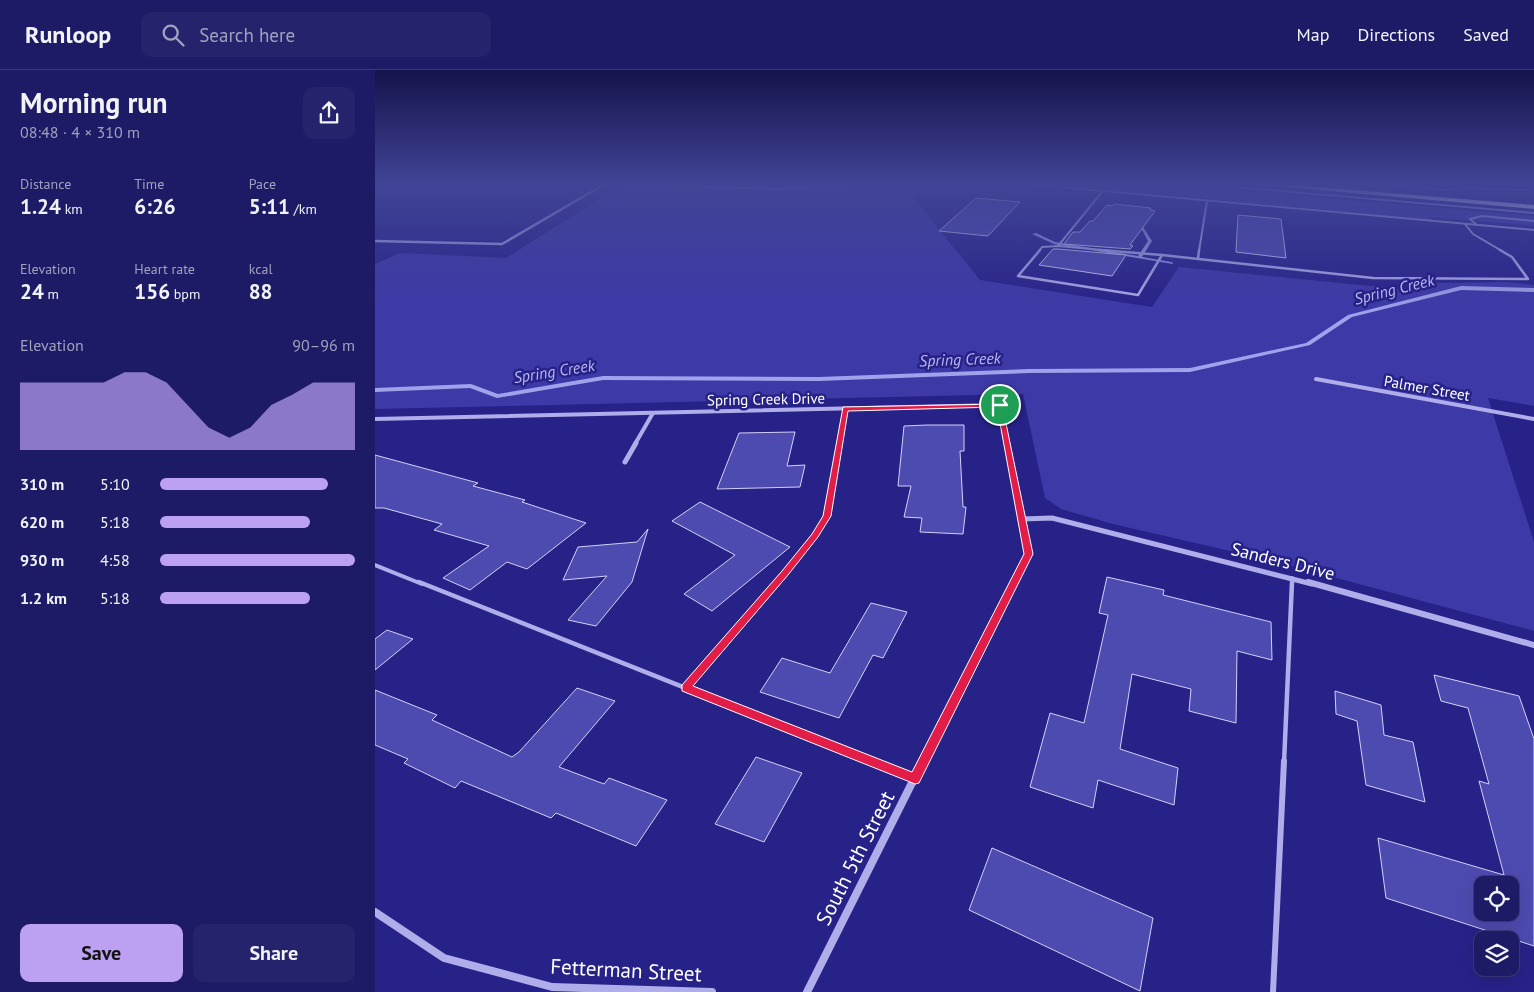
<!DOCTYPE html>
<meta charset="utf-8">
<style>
:root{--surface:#1d1a66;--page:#25236c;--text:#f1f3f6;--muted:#a0a1bf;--line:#3b387a;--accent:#bca0f2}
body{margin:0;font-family:"PT Sans",sans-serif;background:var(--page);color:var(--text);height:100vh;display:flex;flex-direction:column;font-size:19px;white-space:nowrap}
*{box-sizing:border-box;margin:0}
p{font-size:16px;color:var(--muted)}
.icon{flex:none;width:28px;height:28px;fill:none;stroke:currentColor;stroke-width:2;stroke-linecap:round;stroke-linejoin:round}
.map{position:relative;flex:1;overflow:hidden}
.sheet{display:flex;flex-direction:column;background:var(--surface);width:375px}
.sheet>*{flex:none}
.fabs{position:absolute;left:1099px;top:806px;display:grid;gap:10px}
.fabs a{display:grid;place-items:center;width:45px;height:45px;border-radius:10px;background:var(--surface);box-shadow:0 5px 20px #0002,0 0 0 1px var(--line);font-size:25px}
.pin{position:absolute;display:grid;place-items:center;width:42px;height:42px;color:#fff;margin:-21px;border:2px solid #fff;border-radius:50%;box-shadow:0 1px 5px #0007}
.round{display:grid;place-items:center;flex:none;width:52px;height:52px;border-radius:10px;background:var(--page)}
.headline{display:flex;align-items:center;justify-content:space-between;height:85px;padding:0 20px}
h1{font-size:28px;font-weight:600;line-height:38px}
.figures{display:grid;grid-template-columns:repeat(3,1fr);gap:8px;height:85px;padding:5px 20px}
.figures div{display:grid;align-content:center}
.figures b{font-size:21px;font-weight:600}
.figures small{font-size:14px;font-weight:400}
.figures p{font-size:14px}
.chart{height:140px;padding:10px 20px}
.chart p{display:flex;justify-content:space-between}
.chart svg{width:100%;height:90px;margin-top:5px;fill:var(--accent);opacity:.7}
.button{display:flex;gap:10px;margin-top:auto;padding:10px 20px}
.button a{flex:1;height:58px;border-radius:10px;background:var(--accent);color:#111;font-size:20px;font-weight:600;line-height:58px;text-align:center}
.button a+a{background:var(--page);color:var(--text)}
ul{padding:0 20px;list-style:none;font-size:16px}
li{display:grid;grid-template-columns:80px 60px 1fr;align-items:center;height:38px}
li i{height:12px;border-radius:6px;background:var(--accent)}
header{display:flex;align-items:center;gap:30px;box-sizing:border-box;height:70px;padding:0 25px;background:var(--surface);border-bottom:1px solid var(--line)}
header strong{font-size:24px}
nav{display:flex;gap:28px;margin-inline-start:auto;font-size:18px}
.search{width:350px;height:45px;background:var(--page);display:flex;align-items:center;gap:12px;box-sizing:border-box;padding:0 18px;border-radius:10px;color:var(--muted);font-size:19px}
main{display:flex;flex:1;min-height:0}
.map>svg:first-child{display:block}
.green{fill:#3d39a7}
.water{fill:#1c1867;stroke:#a2a1eb}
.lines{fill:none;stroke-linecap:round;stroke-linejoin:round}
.stream{fill:#a2a1eb;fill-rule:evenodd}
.building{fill:#4e4bb0;stroke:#d3d1f7;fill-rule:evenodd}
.service-far4{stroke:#afadea;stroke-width:2}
.service-far3{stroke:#afadea;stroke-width:2.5}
.service-far2{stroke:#afadea;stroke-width:4}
.service-far1{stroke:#afadea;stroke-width:4.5}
.service{stroke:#afadea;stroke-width:6}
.minor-far4{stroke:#afadea;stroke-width:2.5}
.minor-far3{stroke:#afadea;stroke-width:4}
.minor-far2{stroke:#afadea;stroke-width:5}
.minor-far1{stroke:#afadea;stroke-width:6}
.minor{stroke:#afadea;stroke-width:8}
.tertiary{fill:#afadea;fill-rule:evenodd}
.motorway{fill:#fff;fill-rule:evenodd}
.route{fill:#e11d48;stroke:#fff;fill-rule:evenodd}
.labels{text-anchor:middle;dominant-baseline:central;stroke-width:5;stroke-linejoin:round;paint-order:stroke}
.far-street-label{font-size:15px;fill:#fff;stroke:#272288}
.far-water-label{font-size:16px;font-style:italic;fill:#bab9f1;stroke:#272288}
.street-label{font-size:18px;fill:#fff;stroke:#272288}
.near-street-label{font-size:21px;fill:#fff;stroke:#272288}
</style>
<header>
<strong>Runloop</strong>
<div class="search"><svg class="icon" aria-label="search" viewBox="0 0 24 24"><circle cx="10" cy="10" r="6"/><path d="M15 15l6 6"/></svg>Search here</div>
<nav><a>Map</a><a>Directions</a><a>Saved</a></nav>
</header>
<main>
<section class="sheet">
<div class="headline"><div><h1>Morning run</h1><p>08:48 · 4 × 310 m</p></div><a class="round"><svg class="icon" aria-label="share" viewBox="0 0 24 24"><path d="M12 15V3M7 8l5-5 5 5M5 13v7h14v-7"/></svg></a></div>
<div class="figures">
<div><p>Distance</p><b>1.24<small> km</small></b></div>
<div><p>Time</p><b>6:26</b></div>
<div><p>Pace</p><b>5:11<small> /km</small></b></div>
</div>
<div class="figures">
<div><p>Elevation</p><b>24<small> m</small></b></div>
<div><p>Heart rate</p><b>156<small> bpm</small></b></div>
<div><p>kcal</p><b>88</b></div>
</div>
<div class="chart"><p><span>Elevation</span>90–96 m</p>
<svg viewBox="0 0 160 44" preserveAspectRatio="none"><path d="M0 44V11L10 11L20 11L30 11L40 11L50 6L60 6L70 11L80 22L90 33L100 38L110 33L120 22L130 17L140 11L150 11L160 11V44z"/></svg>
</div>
<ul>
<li><b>310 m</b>5:10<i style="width:86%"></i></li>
<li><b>620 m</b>5:18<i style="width:77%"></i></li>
<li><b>930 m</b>4:58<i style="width:100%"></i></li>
<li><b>1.2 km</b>5:18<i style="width:77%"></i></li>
</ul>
<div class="button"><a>Save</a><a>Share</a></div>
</section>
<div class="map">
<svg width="1159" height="922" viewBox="0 0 1159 922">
<rect width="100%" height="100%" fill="#272288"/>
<g class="green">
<polygon points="248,114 555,114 538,127 605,210 777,237 804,197 1026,219 1063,213 1134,212 1159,215 1159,336 1113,328 1159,472 1159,561 898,491 738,454 686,439 670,428 648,324 0,339 0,194 25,183 131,188"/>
<polygon points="642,114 782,114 1159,146 1159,156 1055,147 1058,151"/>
</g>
<polygon class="water" points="999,114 1159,114 1159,120 1087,118 1073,120"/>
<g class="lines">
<g class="stream">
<polygon points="833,114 1159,142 1159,144 815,114"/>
<polygon points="768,157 777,171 767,187 796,192 798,193 798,194 679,174 657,164 661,163 680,172 763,186 773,171 766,158"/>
<polygon points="1086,216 1159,218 1159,222 1086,220 977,247 935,275 815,302 654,303 444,311 228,310 122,328 95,318 0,322 0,318 96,314 123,324 228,306 444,307 654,299 815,298 931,273 973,245"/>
</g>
</g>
<g class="building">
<polygon points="601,128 645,132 613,166 564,161"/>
<polygon points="739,134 776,138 775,140 780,141 755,175 758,176 755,179 689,174 698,162 705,162 715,151 718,151 732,135 737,136"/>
<polygon points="863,145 906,149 911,188 861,182"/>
<polygon points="678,179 683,179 751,185 737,206 664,195"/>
<polygon points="552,355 589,355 589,381 585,381 588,437 591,437 588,464 545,462 547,448 529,447 536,416 523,416 529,356"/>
<polygon points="420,362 412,396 430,395 425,417 342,419 364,363"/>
<polygon points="0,385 103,413 98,416 150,430 147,432 211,453 152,499 132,492 95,520 68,508 114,476 59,460 67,454 9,438 0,438"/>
<polygon points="325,432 415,477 337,541 309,524 360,485 297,451"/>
<polygon points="273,459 257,512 221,556 193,550 232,506 188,510 203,477 262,472"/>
<polygon points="732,507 789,520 788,525 896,552 897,590 862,581 861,653 814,641 816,619 757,604 745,679 803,698 799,735 723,710 718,738 655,717 675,643 709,653 733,545 724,543"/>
<polygon points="496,533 532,542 508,588 498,585 464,648 385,622 407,588 455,603"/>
<polygon points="12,560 38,569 0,600 0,569"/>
<path d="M 1059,605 L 1144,626 L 1159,669 L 1159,876 L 1011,828 L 1003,768 L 1129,805 L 1104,711 L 1114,714 L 1093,638 L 1066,631 ZM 1108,815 L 1135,815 L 1135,842 L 1108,842 Z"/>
<polygon points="202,618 240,631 184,697 229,714 234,708 292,730 261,776 181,743 176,748 86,711 80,718 29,693 33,689 0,675 0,620 62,645 57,650 137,687 144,682"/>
<polygon points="960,621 1006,635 1009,665 1038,672 1050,732 991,715 982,651 961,644"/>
<polygon points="381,687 427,703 389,772 340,754"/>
<polygon points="617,778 778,848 765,921 594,840"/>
</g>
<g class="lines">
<g class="service-far4">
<polyline points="1090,154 1098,164 1127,181"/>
<polyline points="1102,155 1095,149 1107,146 1159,151"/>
<polyline points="683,176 727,122"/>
<polyline points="664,181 667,177 683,176 739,181"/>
<polyline points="824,181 832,131"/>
</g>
<g class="service-far3">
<polyline points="665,180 643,206 763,225 787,185"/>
<polyline points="725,180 787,185"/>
<polyline points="787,185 998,208 1153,209 1137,187 1125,180"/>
<polyline points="823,189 824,180"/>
<polyline points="465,374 471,339"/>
</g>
<g class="service-far2">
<polyline points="0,495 47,514"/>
<polyline points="401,514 440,466 452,446 465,373"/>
<polyline points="917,514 917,508"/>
</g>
<g class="service-far1">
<polyline points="44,512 499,693"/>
<polyline points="311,618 402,512"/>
<polyline points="909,693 917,512"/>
</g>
<g class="service">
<polyline points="496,691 540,709"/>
<polyline points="898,922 909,691"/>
</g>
<polyline class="minor-far4" points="0,171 127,174 228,115"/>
<g class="minor-far3">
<polyline points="941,309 1159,349"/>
<polyline points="0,349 625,335 632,374"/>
<polyline points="260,374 278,343"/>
</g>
<g class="minor-far2">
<polyline points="632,373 653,484 638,514"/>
<polyline points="250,392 261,373"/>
<polyline points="647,449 677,448 937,514"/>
</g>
<g class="minor-far1">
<polyline points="933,512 1159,575"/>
<polyline points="548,693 639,512"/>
</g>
<g class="minor">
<polyline points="0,842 69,888 177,917 337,922"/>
<polyline points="432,922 548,691"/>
</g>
<g class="tertiary">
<polygon points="250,114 404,118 496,114 404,120 189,114"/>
<polygon points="658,114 1159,159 1159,161 640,114"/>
</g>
<polygon class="motorway" points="876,114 905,114 1159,135 1159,139"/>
</g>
<linearGradient id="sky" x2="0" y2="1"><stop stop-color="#15134b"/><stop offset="0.47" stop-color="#414496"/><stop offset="1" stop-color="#414496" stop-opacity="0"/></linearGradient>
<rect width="1159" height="243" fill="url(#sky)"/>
<path class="route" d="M 627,334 L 658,484 L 544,713 L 540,714 L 307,621 L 307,615 L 407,501 L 437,464 L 448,446 L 468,337 ZM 622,337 L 649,484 L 537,702 L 318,616 L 413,505 L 443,467 L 456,446 L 473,341 Z"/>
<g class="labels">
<g class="far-street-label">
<text transform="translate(1052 318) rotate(10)">Palmer Street</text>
<text transform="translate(391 329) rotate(-1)">Spring Creek Drive</text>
</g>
<g class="far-water-label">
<text transform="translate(1019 219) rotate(-14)">Spring Creek</text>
<text transform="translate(585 289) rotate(-2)">Spring Creek</text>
<text transform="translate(179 301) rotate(-9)">Spring Creek</text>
</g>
<g class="street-label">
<text transform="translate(908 491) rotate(14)">Sanders Drive</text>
</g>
<g class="near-street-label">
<text transform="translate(480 788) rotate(-63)">South 5th Street</text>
<text transform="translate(251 900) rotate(3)">Fetterman Street</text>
</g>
</g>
</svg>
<div class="fabs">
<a><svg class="icon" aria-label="locate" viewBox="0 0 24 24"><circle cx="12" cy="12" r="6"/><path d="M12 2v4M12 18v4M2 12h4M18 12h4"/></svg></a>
<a><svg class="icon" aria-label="layers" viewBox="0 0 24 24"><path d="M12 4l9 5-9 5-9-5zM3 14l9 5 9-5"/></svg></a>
</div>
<div class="pin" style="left:625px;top:335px;background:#1e9e55"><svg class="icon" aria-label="arrive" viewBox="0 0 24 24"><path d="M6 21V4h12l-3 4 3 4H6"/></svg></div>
</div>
</main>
